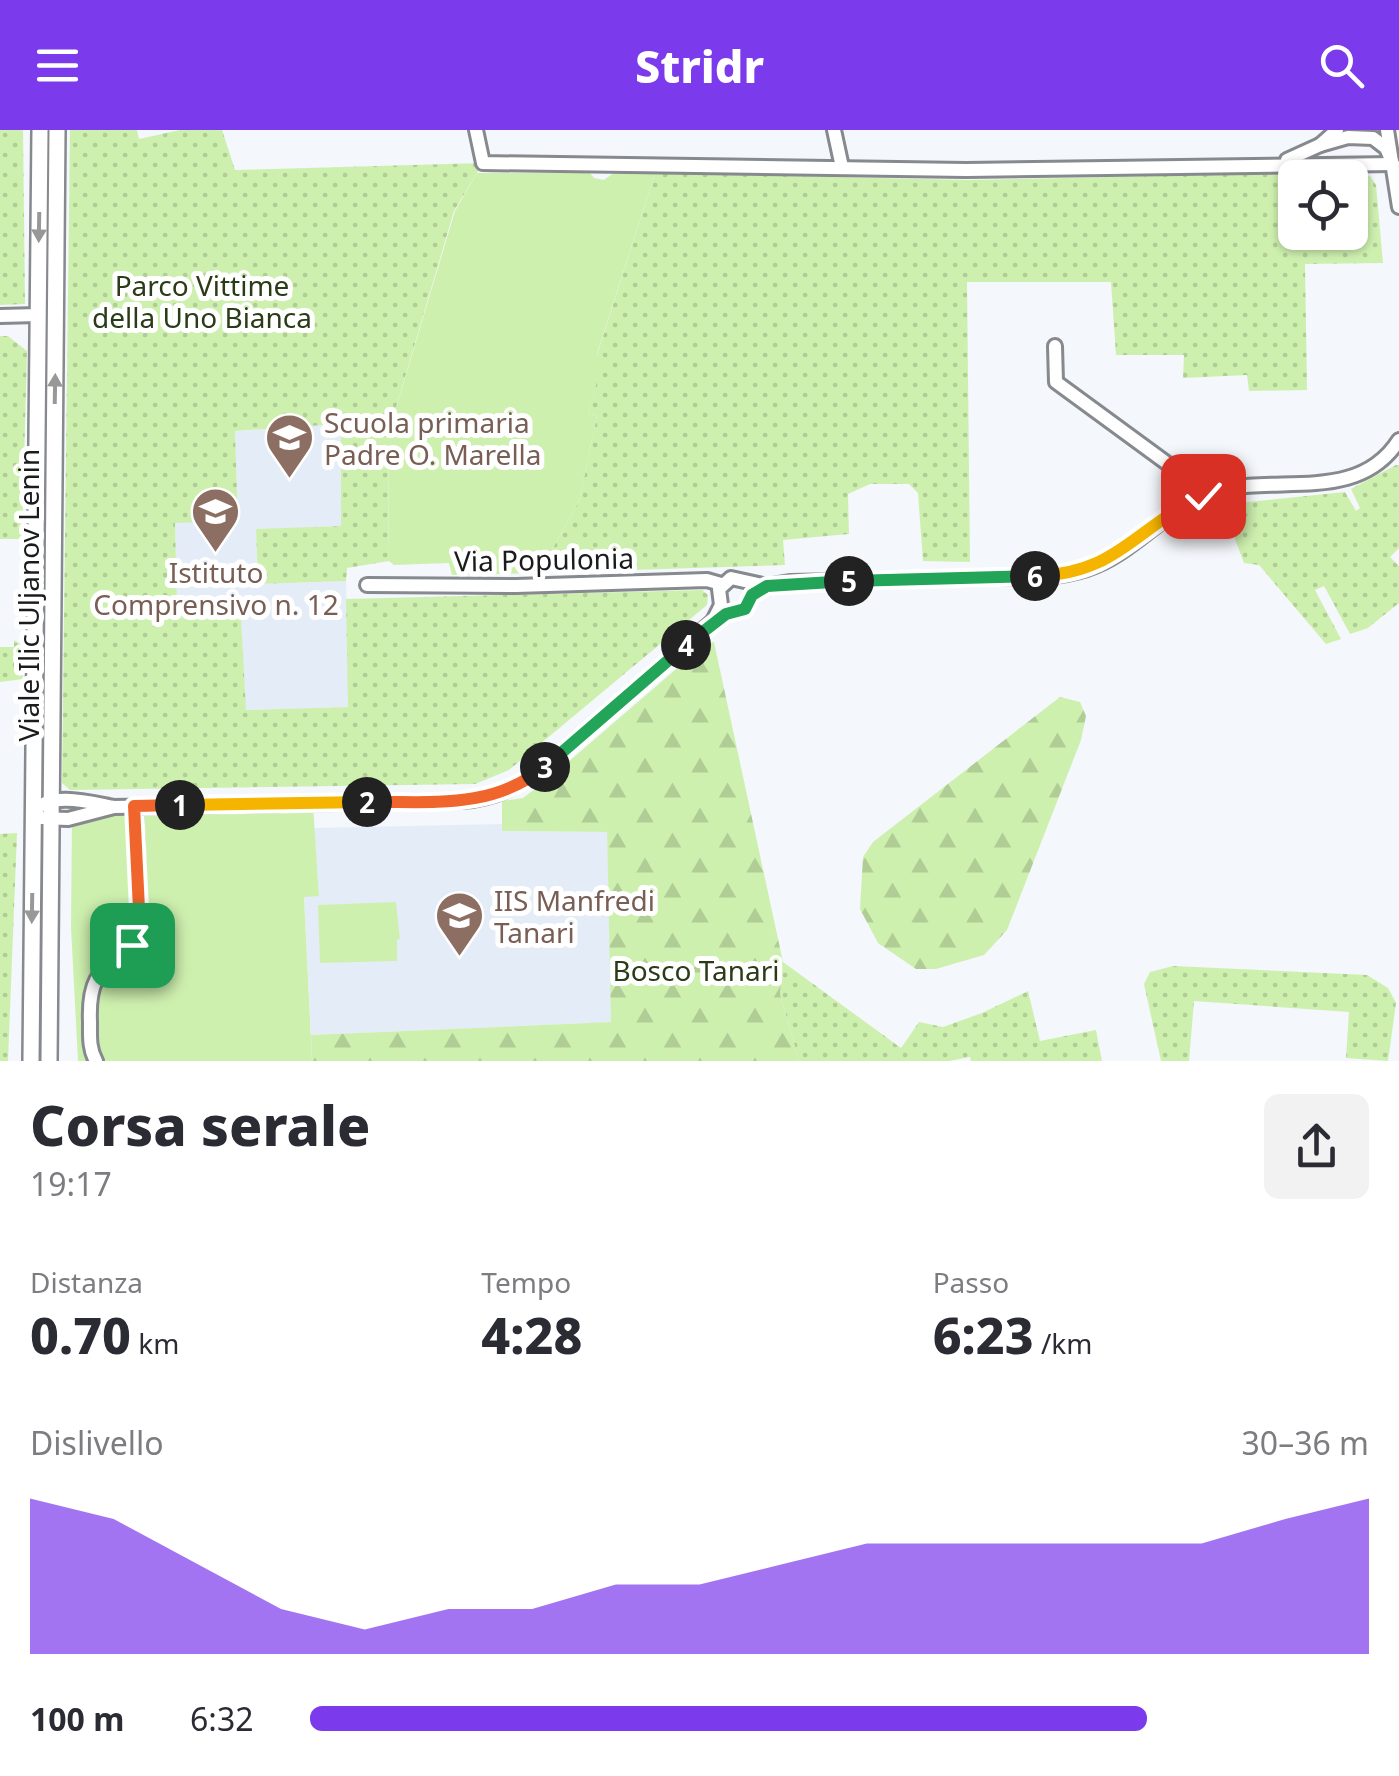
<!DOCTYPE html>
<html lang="it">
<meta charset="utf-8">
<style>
:root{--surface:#fff;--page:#f2f2f3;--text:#2b2b33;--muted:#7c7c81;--accent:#7c3aed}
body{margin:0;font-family:"Noto Sans",sans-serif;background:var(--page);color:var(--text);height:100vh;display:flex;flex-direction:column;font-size:38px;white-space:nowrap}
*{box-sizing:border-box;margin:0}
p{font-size:32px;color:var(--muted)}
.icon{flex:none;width:55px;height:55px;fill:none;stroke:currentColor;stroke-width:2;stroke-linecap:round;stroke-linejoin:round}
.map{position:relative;height:931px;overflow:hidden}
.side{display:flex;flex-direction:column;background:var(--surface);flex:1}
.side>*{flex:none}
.controls{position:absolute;left:1278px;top:30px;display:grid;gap:20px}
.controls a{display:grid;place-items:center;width:90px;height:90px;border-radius:15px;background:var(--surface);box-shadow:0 2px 8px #0004;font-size:50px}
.pin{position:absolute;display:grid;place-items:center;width:85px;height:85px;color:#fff;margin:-42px;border-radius:20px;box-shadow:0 5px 15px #0006}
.km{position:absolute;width:50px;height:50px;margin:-25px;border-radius:50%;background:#222;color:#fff;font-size:28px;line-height:50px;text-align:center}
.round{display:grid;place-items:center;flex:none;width:105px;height:105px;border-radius:15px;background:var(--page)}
.summary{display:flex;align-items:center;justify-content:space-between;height:170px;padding:0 30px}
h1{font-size:55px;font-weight:800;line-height:75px}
.stats{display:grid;grid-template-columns:repeat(3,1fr);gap:15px;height:170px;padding:10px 30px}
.stats div{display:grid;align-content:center}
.stats b{font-size:50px;font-weight:800}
.stats small{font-size:28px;font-weight:400}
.stats p{font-size:28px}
.chart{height:280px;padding:20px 30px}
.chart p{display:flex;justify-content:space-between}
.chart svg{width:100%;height:180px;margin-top:10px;fill:var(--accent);opacity:.7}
ul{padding:0 30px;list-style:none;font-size:32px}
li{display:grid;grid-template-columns:160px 120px 1fr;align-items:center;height:75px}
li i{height:25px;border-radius:12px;background:var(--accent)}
header{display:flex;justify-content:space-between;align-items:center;height:130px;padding:0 30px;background:var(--accent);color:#fff;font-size:45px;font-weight:800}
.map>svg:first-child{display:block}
.built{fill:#e4edf7}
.grass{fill:url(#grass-dots);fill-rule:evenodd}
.forest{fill:url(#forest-firs)}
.garden{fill:#cef0af}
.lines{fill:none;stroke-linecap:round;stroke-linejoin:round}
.minor-casing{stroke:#86898d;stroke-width:18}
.major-casing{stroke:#86898d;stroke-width:20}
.minor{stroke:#fff;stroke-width:12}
.major{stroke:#fff;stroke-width:15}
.oneway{fill:#989899}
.split-1-casing{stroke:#fff;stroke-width:20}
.split-2-casing{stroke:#fff;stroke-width:20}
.split-3-casing{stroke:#fff;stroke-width:20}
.split-4-casing{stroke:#fff;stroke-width:20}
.split-5-casing{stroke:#fff;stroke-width:20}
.split-6-casing{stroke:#fff;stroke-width:20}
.split-7-casing{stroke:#fff;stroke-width:20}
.split-1{stroke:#f0652b;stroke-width:12}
.split-2{stroke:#f5b400;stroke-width:12}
.split-3{stroke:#f0652b;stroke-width:12}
.split-4{stroke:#22a559;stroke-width:12}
.split-5{stroke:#22a559;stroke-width:12}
.split-6{stroke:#22a559;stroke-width:12}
.split-7{stroke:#f5b400;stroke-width:12}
.labels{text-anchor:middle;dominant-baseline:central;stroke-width:10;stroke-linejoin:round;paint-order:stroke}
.park-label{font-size:28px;fill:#2a3c17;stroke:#fff}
.education-label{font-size:28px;fill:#785e54;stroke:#fff;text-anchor:start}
.street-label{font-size:28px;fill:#1a1b1c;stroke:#fff}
</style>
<header><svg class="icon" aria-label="menu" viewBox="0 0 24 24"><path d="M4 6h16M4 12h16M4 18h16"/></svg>Stridr<svg class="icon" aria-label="search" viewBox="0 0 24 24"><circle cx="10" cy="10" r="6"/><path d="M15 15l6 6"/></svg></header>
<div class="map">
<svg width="1399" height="931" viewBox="0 0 1399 931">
<defs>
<pattern id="grass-dots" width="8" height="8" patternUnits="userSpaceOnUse" patternTransform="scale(2.5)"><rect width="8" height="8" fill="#cef0af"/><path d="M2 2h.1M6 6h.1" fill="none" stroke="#b0cd96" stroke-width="1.8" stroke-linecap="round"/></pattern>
<pattern id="forest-firs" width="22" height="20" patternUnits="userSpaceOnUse" patternTransform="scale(2.5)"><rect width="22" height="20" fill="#cef0af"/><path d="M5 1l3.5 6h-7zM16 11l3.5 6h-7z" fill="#b0cd96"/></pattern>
</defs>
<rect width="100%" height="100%" fill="#f4f7fb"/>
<g class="built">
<polygon points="342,294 341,396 256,400 258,454 346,451 349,577 245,580 240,470 177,472 175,392 238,391 235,301"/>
<polygon points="502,694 503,701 607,702 612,892 311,905 304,766 319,765 314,698"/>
</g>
<g class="grass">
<polygon points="0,0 23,0 25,174 0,175"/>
<polygon points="70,0 137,0 139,9 180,0 222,0 235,40 483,33 454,81 388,305 389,431 347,438 346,451 258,454 256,399 341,396 341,294 235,301 238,391 175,393 177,471 240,469 246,580 348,577 346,469 702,460 708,465 707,475 509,640 475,654 70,660 62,653"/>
<path d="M 1354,42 L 1370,46 L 1376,55 L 1383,133 L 1305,134 L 1307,260 L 1249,261 L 1247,245 L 1183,248 L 1184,225 L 1116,225 L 1111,152 L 967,152 L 970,432 L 923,431 L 918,363 L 909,354 L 870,354 L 848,364 L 849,404 L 783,410 L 785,435 L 539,443 L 579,371 L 597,286 L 588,283 L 603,227 L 597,225 L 655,43 L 968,50 ZM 1295,48 L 1350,48 L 1350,102 L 1295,102 Z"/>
<polygon points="0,206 8,206 27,221 22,409 0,409"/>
<polygon points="1396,335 1399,335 1399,418 1390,427 1399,436 1399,473 1368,498 1350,504 1324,456 1315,460 1341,509 1326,514 1259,435 1244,433 1225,382 1229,374 1345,362 1356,381 1360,378 1351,359"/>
<polygon points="14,510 22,515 23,549 0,552 0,517 14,517"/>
<polygon points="17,703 8,931 0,931 0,704"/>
<polygon points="783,832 901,918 919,892 943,897 982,883 1028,861 1040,911 1096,900 1102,931 971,931 970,927 949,931 799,931 780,864"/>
<polygon points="1173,836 1367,845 1388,858 1396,873 1388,931 1346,928 1349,882 1194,871 1189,931 1161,931 1144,854 1150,842"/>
</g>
<g class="forest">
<polygon points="714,512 783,832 780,864 799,931 312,931 311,905 611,892 607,702 502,701 502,671 523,668 552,646 704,515"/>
<polygon points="1060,567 1080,572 1086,586 1081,610 1007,800 984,825 936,839 916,839 878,813 860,779 863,727 873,712"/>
</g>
<g class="garden">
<polygon points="615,42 655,43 597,224 604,227 588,283 597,286 579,371 539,443 452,445 449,433 394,435 389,431 388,305 455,81 477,43 590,43 594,48 604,50"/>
<polygon points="313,675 319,766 304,767 312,931 78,931 71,798 72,682"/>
<polygon points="396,772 400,809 397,810 397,831 320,833 318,775"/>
</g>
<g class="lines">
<defs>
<g id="minor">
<polyline points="476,0 483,33 966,40 1393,34"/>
<polyline points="834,0 842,37"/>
<polyline points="1387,0 1399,77"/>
<polyline points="1320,15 1348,7 1373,8 1386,18 1393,34"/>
<polyline points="1287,30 1320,15 1337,0"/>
<polyline points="0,186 38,185"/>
<polyline points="1055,216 1056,252 1183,345 1201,367"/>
<polyline points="367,455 516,456 707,450 721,454"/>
<path d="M 713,491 L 721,475 L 719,459 L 731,448 L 767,456 L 791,452 C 855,451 918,449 982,448 C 1016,447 1054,450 1087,439 C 1136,423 1166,376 1217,361 C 1278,344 1358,374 1399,310"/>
<path d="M 114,677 L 68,689 L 41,688 L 34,681 C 51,661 92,673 114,677 L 462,671 C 491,669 514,659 537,643 L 713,491 L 729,482 L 745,479 L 752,465 L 767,456"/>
<path d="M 96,931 C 89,919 90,906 90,892 C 87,821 124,846 140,800 L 135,676"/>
</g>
<g id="major">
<polyline points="31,931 40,0"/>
<polyline points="49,931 57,0"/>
</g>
</defs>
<use href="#minor" class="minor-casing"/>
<use href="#major" class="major-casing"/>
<use href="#minor" class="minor"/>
<use href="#major" class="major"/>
</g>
<defs><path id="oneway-solid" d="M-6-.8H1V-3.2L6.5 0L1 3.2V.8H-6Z" transform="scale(2.5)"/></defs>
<g class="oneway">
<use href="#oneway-solid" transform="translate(39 97) rotate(91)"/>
<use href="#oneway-solid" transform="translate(55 259) rotate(-89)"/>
<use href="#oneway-solid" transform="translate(32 778) rotate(91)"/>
</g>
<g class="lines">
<defs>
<polyline id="split-1" points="132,815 140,800 134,676 180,675"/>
<polyline id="split-2" points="180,675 367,672"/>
<path id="split-3" d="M 367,672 C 433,671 490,680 545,637"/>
<polyline id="split-4" points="545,637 686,515"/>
<polyline id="split-5" points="686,515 726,484 745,479 752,465 767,456 849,451"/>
<polyline id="split-6" points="849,451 1035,446"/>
<path id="split-7" d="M 1035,446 C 1118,444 1135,397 1203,366"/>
</defs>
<use href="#split-1" class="split-1-casing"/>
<use href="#split-2" class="split-2-casing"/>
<use href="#split-3" class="split-3-casing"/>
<use href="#split-4" class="split-4-casing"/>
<use href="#split-5" class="split-5-casing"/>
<use href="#split-6" class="split-6-casing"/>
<use href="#split-7" class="split-7-casing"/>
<use href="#split-1" class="split-1"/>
<use href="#split-2" class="split-2"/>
<use href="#split-3" class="split-3"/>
<use href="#split-4" class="split-4"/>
<use href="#split-5" class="split-5"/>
<use href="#split-6" class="split-6"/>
<use href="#split-7" class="split-7"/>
</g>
<defs>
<symbol id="school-pin" viewBox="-11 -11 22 30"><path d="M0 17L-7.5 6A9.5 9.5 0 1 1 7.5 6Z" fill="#8d6e63" stroke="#fff"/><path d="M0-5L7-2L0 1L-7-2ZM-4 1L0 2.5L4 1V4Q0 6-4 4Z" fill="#fff"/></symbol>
</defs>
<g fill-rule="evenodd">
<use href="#school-pin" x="262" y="280" width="55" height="75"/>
<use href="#school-pin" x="188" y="354" width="55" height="75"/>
<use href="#school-pin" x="432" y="758" width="55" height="75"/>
</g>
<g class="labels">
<g class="park-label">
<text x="202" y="155">Parco Vittime<tspan x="202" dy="32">della Uno Bianca</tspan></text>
<text x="696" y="840">Bosco Tanari</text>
</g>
<g class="education-label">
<text x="324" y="292">Scuola primaria<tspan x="324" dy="32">Padre O. Marella</tspan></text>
<text x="216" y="442" text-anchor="middle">Istituto<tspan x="216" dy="32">Comprensivo n. 12</tspan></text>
<text x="494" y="770">IIS Manfredi<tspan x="494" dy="32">Tanari</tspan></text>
</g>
<g class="street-label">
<text transform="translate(544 429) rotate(-1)">Via Populonia</text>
<text transform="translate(28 465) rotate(-90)">Viale Ilic Uljanov Lenin</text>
</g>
</g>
</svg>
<div class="controls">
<a><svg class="icon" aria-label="locate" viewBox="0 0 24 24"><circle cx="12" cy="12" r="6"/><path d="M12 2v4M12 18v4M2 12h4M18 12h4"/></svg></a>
</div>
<div class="pin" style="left:132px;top:815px;background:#1e9e55"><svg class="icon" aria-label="arrive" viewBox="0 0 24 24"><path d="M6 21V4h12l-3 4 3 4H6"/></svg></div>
<div class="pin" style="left:1203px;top:366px;background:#d93025"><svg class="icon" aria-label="check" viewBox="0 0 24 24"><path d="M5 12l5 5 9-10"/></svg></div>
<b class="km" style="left:180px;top:675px">1</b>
<b class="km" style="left:367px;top:672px">2</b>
<b class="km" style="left:545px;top:637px">3</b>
<b class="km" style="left:686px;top:515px">4</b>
<b class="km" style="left:849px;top:451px">5</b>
<b class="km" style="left:1035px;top:446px">6</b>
</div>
<section class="side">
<div class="summary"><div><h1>Corsa serale</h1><p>19:17</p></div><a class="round"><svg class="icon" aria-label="share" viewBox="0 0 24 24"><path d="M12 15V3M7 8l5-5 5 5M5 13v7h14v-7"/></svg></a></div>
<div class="stats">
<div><p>Distanza</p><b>0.70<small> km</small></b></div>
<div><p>Tempo</p><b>4:28</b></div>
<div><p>Passo</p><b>6:23<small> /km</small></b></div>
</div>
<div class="chart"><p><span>Dislivello</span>30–36 m</p>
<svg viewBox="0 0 160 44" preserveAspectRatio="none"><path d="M0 44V6L10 11L20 22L30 33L40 38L50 33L60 33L70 27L80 27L90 22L100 17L110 17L120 17L130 17L140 17L150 11L160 6V44z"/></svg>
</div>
<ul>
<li><b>100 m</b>6:32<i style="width:79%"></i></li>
</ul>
</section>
